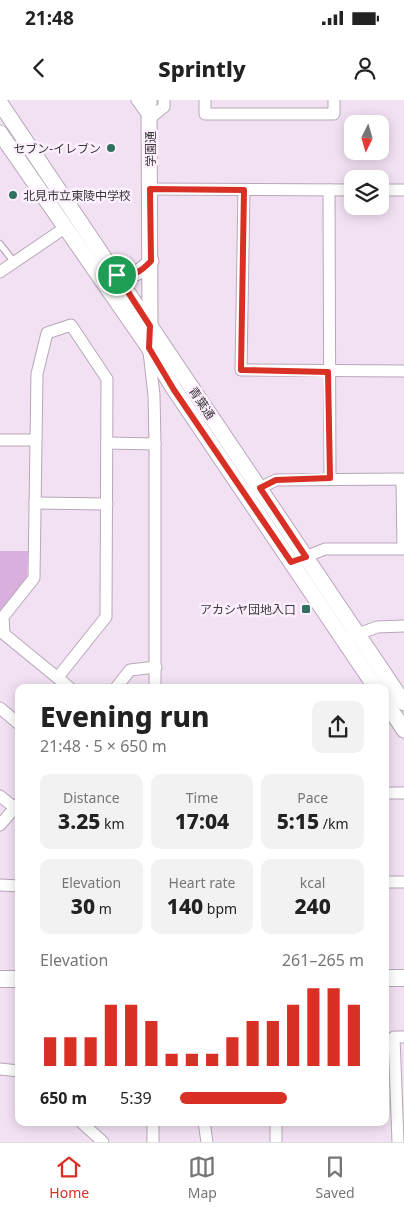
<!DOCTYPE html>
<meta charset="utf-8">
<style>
:root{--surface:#fff;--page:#f2f2f2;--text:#222;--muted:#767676;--line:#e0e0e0;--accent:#d93025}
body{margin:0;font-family:"Noto Sans","Noto Sans JP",sans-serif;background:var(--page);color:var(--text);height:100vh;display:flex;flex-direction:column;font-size:19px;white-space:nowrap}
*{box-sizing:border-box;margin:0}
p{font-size:16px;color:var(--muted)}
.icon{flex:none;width:28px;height:28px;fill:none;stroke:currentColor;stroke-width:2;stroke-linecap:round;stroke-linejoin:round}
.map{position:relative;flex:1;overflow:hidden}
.drawer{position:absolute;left:15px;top:584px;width:374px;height:442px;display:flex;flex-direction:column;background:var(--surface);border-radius:10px;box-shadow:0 2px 12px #0003}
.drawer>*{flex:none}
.needle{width:32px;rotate:185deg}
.buttons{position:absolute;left:344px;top:15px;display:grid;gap:10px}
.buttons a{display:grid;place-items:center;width:45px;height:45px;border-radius:10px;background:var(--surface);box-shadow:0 2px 12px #0003;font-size:25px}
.pin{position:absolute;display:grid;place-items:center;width:42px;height:42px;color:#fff;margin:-21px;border:2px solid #fff;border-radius:50%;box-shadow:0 1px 5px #0007}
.round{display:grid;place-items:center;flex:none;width:52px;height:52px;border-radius:10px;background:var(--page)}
.summary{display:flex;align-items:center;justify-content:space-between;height:85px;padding:0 25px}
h1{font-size:28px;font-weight:800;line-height:38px}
.stats{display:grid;grid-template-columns:repeat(3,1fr);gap:8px;height:85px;padding:5px 25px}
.stats div{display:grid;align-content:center;border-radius:10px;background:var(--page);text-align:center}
.stats b{font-size:21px;font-weight:800}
.stats small{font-size:14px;font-weight:400}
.stats p{font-size:14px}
.chart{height:140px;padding:10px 25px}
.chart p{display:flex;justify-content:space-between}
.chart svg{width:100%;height:90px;margin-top:5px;stroke:var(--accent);stroke-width:6}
ul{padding:0 25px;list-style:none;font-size:16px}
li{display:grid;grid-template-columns:80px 60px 1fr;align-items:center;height:38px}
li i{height:12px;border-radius:6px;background:var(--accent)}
.status{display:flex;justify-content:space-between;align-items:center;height:35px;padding:0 25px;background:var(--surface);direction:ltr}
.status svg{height:14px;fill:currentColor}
header{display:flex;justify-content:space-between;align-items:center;height:65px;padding:0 25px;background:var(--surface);font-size:22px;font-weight:800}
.tab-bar{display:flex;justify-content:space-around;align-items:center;height:70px;border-top:1px solid var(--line);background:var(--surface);font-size:14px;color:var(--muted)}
.tab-bar a{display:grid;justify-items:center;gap:2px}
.tab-bar .active{color:var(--accent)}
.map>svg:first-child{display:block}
.green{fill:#d9b0dd}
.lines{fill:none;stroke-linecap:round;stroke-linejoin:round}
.service-casing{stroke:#b7a7b8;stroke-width:8}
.minor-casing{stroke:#b7a7b8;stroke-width:13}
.tertiary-casing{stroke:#b7a7b8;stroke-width:17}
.secondary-casing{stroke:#b7a7b8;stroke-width:18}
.service{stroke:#fff;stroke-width:5.5}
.minor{stroke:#fff;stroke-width:11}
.tertiary{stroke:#fff;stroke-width:15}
.secondary{stroke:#fff;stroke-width:16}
.route-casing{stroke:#fff;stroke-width:10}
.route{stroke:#d93025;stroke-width:6}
.poi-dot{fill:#2f705f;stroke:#fdf0fe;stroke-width:2}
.labels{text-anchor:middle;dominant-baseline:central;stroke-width:5;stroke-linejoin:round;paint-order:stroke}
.poi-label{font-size:12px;fill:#3c363d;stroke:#fdf0fe;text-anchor:end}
.street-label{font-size:12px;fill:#3c363d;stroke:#fdf0fe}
</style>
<div class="status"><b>21:48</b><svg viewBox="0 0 49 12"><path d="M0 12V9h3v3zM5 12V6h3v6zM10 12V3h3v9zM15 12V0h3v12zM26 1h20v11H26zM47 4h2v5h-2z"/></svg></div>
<header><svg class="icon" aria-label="back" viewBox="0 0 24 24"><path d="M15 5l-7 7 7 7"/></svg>Sprintly<svg class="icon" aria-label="person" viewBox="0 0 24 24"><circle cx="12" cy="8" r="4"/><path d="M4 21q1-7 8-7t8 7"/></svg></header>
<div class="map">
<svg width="404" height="1042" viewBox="0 0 404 1042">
<rect width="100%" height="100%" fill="#f2e1f3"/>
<polygon class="green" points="0,451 28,451 27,479 0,510"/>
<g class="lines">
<defs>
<polyline id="service" points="0,144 14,162"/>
<g id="minor">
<polyline points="137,0 150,18 164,7 164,0"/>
<polyline points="205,0 205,14 334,14 334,0"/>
<polyline points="150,89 352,90"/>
<polyline points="244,90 241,270 404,271"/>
<polyline points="329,90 330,378"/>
<polyline points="380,90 404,90"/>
<polyline points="0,172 66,127"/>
<polyline points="149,252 154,295 155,344 155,588"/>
<polyline points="0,340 35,340"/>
<polyline points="107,343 155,344"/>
<polyline points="254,391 276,380 402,379 403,449 325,449 300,459"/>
<polyline points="35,403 107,404"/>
<polyline points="350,537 377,527 404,526"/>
<polyline points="58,577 106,517 107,279 71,225 47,233 37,274 34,478 3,517 4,534 70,588"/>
<polyline points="116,588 130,570 156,567"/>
<polyline points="0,608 19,624"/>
<polyline points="385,693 404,693"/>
<polyline points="0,696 15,708"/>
<polyline points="0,725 19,703"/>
<polyline points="385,782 404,782"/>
<polyline points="0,785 19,786"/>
<polyline points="0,969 19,971"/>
<polyline points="81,1022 103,1042"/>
<polyline points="153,1022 153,1042"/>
<polyline points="204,1022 207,1042"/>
<polyline points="276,1022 276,1042"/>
<polyline points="398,1042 394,937 404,937"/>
</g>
<g id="tertiary">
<polyline points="149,0 150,227"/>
<polyline points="0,3 404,603"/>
<polyline points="0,33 149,248 174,289 376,588"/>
<path d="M 117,175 C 133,176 140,173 151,161"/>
<polyline points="385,601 404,630"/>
</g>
<g id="secondary">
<polyline points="385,878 404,878"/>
<polyline points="0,879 19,879"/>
</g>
</defs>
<use href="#service" class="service-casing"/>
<use href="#minor" class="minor-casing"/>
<use href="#tertiary" class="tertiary-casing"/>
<use href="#secondary" class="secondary-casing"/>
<use href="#service" class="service"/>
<use href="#minor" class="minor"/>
<use href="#tertiary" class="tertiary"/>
<use href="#secondary" class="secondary"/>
</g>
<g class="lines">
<defs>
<path id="route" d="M 150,89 L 244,90 L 241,270 L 328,272 L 330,378 L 276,380 L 260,388 L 306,457 L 291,462 L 174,290 L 149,248 L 150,226 L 117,175 C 133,176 140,173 151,161 Z"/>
</defs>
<use href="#route" class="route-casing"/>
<use href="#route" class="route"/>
</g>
<g class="poi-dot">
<circle cx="111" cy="48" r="5"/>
<circle cx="13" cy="95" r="5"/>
<rect x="301" y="504" width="10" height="10" rx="2.5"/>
</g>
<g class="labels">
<g class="poi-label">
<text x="101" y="48">セブン-イレブン</text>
<text x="23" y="95" text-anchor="start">北見市立東陵中学校</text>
<text x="296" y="509">アカシヤ団地入口</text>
</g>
<g class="street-label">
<text transform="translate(150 49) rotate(-90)">学園通</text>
<text transform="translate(202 303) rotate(56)">青葉通</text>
</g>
</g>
</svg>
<div class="buttons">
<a><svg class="needle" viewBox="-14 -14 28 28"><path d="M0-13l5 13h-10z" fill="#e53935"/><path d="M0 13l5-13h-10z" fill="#767676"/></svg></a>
<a><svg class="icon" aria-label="layers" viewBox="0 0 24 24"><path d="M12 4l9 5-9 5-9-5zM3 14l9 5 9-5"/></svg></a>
</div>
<div class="pin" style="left:117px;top:175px;background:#1e9e55"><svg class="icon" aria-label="arrive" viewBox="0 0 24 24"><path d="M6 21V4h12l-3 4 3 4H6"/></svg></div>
<section class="drawer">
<div class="summary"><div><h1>Evening run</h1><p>21:48 · 5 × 650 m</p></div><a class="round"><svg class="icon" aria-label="share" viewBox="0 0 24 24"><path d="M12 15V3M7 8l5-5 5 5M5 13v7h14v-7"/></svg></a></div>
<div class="stats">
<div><p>Distance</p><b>3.25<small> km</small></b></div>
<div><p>Time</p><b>17:04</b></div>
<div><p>Pace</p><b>5:15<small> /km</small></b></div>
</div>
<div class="stats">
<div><p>Elevation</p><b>30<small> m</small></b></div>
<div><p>Heart rate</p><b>140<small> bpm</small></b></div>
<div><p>kcal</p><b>240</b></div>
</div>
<div class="chart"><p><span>Elevation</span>261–265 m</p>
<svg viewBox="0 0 160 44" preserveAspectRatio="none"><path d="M5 44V30M15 44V30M25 44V30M35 44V14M45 44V14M55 44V22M65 44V38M75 44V38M85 44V38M95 44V30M105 44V22M115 44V22M125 44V14M135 44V6M145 44V6M155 44V14"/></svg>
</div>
<ul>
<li><b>650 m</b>5:39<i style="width:58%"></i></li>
</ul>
</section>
</div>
<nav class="tab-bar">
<a class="active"><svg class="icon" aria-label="home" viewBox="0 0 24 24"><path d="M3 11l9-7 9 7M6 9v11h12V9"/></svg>Home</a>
<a><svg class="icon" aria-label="map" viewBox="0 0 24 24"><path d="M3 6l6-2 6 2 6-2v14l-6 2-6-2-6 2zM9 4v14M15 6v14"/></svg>Map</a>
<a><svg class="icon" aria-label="saved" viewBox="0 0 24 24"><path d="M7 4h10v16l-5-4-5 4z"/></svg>Saved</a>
</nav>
